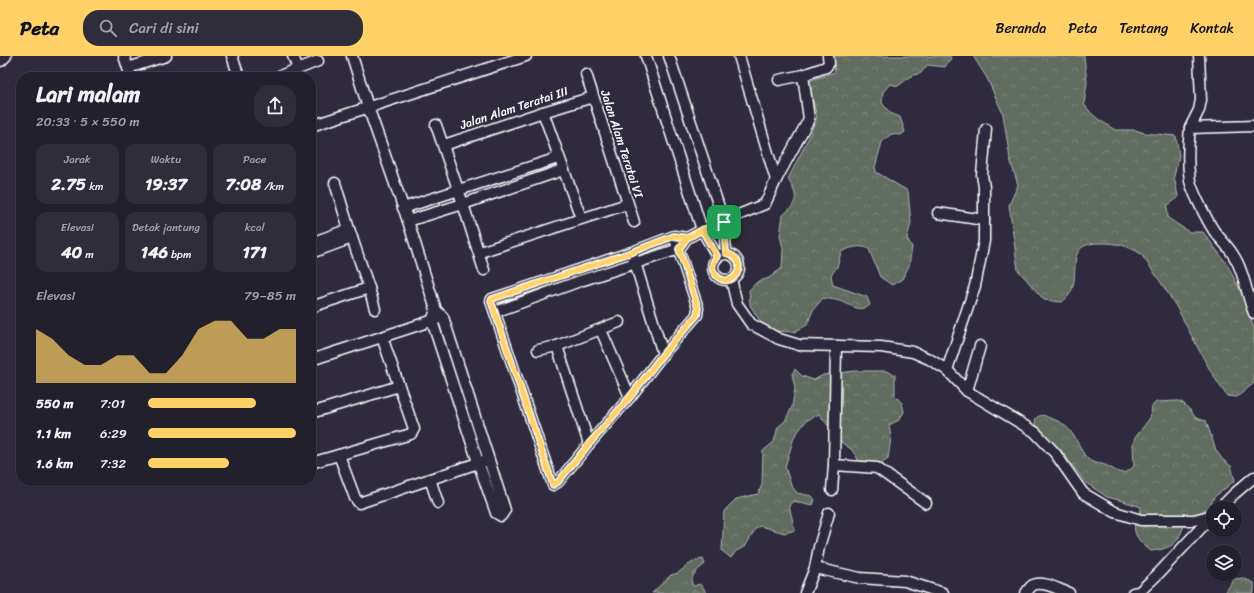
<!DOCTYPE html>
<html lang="id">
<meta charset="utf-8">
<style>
:root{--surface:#23202e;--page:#2f2d3a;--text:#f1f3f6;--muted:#a3a3aa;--line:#403e4a;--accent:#ffd166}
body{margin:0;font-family:Sriracha,sans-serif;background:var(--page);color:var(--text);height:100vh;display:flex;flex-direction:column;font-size:15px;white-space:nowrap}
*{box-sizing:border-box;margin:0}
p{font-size:13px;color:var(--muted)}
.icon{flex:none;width:22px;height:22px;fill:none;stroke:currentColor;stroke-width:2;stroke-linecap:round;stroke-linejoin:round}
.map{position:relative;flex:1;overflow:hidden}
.panel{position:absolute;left:16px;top:16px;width:300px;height:414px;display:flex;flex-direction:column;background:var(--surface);border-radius:16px;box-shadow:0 1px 3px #0004,0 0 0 1px var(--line)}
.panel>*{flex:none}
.fabs{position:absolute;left:1206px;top:445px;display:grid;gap:8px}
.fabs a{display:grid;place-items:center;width:36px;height:36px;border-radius:50%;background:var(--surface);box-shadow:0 1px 3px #0004,0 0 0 1px var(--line);font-size:20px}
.pin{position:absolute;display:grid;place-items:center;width:34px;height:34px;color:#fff;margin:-17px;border-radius:8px;box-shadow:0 2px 6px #0006}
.round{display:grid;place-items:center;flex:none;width:42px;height:42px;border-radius:16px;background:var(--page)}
.summary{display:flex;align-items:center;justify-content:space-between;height:68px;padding:0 20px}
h1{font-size:22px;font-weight:700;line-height:30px}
.metrics{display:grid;grid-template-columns:repeat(3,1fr);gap:6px;height:68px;padding:4px 20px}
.metrics div{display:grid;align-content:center;border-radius:10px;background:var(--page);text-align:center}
.metrics b{font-size:17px;font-weight:700}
.metrics small{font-size:11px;font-weight:400}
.metrics p{font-size:11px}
.chart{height:112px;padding:8px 20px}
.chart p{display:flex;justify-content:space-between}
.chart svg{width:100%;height:72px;margin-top:4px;fill:var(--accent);opacity:.7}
ul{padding:0 20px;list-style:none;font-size:13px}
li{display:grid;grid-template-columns:64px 48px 1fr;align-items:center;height:30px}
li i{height:10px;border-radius:5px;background:var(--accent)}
header{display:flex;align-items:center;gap:24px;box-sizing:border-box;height:56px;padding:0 20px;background:var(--accent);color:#111}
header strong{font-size:19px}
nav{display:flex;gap:22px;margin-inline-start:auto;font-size:14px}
.search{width:280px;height:36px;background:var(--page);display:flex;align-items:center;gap:10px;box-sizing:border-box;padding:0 14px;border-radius:16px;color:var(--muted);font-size:15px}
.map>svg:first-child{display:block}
.forest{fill:url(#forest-crowns);stroke:#b0b6b0}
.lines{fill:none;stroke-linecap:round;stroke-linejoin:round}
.street-casing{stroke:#fff;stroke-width:13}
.street{stroke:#2f2a3d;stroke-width:10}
.route-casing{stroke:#fff;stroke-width:8}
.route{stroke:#ffd166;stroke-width:5}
.labels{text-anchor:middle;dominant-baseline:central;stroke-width:4;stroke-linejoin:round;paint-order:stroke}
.street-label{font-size:12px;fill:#fff;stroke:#2f2a3d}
</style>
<header>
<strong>Peta</strong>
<div class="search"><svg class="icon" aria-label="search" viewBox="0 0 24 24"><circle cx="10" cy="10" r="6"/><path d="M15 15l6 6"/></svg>Cari di sini</div>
<nav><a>Beranda</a><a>Peta</a><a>Tentang</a><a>Kontak</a></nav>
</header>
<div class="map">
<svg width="1254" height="537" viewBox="0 0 1254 537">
<defs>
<pattern id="forest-crowns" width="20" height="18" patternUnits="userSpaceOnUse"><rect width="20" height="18" fill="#606c61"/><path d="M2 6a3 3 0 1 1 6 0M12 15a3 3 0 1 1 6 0" fill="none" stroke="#788279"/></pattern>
</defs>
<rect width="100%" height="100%" fill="#2f2a3d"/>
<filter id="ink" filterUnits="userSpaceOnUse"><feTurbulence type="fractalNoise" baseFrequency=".025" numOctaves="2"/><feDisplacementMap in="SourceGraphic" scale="8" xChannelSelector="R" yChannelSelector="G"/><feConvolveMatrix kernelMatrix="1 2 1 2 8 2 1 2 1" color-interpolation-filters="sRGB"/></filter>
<g filter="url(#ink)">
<g class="forest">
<path d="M 832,0 L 950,0 L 951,2 L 945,11 L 927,9 L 921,17 L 911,20 L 898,30 L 890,28 L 883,36 L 882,47 L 890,57 L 900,61 L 905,76 L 901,79 L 891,78 L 882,86 L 875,111 L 876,116 L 908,135 L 911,167 L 907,182 L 912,191 L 909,210 L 902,223 L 892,229 L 880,221 L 869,193 C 860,188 849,192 841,196 L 837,211 L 831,219 L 833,229 L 867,241 L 870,249 C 859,258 848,247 836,244 C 832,243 827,243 823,242 L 813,254 L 807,269 L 794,276 L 771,275 L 763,270 L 750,249 L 749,234 L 757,226 L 769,222 L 782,212 L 783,193 L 780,179 L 783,159 C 799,146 798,140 788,123 L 808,83 L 817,61 L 808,25 L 835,16 Z"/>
<path d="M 973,0 L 1084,0 L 1087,26 L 1084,48 L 1090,56 L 1098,63 L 1115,74 L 1135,74 L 1145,77 L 1176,80 L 1179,100 L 1174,120 L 1178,140 L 1175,144 L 1167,150 L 1168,162 L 1189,176 L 1203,176 L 1227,208 L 1242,238 L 1254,273 L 1254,327 L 1237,341 L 1227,340 C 1207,313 1193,281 1177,252 C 1166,233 1153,215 1141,198 C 1129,190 1117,187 1102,187 C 1061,186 1083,218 1069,239 C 1067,242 1064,244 1062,246 L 1044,244 L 1018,214 L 1009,149 L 1018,129 L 1010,103 L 1003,58 L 987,22 Z"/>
<polygon points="795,313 802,320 814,324 823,319 855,315 886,315 895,319 895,340 902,347 904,356 899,364 889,369 891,382 888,402 880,408 859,405 852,394 841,386 819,358 806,365 794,381 785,411 791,429 797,437 812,440 815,444 813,449 793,445 789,450 795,474 785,477 760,470 756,472 745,491 736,495 731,502 722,495 724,455 736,443 758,438 762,429 763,395 774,386 778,371 785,365 792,351 795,332 792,318"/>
<path d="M 1178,345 L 1183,347 L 1190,354 L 1196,362 L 1206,365 L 1216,394 L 1222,403 L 1231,410 L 1235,424 L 1227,431 L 1214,441 L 1210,450 L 1201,457 L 1187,462 C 1178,485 1177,492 1151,495 C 1143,489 1132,479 1135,469 C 1136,462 1141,458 1141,451 L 1123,445 L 1107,441 L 1086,427 L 1060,393 L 1043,380 L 1035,367 L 1036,362 C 1043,357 1045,360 1052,363 C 1054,364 1056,364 1058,365 C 1069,370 1076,383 1081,393 C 1083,396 1085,401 1088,403 C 1092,407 1097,407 1102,408 C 1116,412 1121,424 1134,410 L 1133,387 L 1135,382 L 1150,362 L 1152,350 L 1156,346 Z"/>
<path d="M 703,503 L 705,508 C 698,514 690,519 692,529 L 694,530 L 699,528 L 703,531 L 706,537 L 652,537 L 671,519 L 678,517 L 688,509 L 697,504 Z"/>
<polygon points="1243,522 1254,527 1254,537 1225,537 1234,523"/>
</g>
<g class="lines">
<defs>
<g id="street">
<polyline points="124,0 131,21"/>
<polyline points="232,0 239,21"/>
<polyline points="352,0 368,51 408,165 436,254 443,261 505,454 501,460 496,457 478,406 432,265 436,254"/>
<polyline points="646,0 702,174 717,200"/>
<polyline points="669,0 724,166 726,197"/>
<polyline points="739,0 776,124"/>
<polyline points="1,5 6,0"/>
<polyline points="128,12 166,0"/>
<polyline points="298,13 318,5"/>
<polyline points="586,18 634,166"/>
<polyline points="279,20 298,13 293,0"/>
<polyline points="779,24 803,19 826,11 829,7 828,0"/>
<polyline points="543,56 581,162"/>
<polyline points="436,69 463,148 563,114"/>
<polyline points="311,70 526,0"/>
<path d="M 1254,70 L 1190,72 C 1188,90 1187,107 1190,125 C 1193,137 1207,164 1214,175 C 1221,184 1230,192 1235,202 C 1244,216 1247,240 1254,257"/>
<polyline points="1190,72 1199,54 1201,44 1199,0"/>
<polyline points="444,89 543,56 593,41"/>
<polyline points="403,152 558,102"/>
<polyline points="938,157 984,164"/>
<polyline points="408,165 463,148 484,214"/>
<polyline points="674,180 698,252 697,259 663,298 630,341 589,388 558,426 553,429 491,245 492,243 632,196 674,180 687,182"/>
<polyline points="311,187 349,173"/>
<polyline points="480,196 627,148"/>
<polyline points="311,197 352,182"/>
<circle cx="726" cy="211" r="13"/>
<polyline points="633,200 663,298"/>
<polyline points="731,223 737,248 751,268 779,283 799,289 881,291 913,296 929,303 947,314 967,335 1035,376 1055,397 1083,437 1115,456 1141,464 1194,464 1213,459"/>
<polyline points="369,232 375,253"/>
<polyline points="311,251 369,232 349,173 335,127"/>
<polyline points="495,256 580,225 679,193 687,182 702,174 765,148 776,124 809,63 803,19"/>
<polyline points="601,274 630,341"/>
<polyline points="557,290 589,388"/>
<polyline points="538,294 557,290 619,266"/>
<polyline points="311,304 437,263"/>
<polyline points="947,314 975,230 984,185 984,131 982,119 986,73"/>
<polyline points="967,335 980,290"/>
<polyline points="311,357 399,330"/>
<polyline points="339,399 355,442 359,447 484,405"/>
<polyline points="311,407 411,378 414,373 413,370 382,281"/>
<polyline points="834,409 877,412 926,447"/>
<polyline points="430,423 438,447"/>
<polyline points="832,434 834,409 836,290"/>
<polyline points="1220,452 1234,438 1254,421"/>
<polyline points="815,512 819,491 829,457"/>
<polyline points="805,537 815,512 860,522 905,525 943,537"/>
<path d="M 1026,537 C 1028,534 1030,531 1033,529 C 1043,524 1059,534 1069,537"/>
<polyline points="1133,537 1139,536 1159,517 1213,459"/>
</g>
</defs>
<use href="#street" class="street-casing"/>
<use href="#street" class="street"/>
</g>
</g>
<g class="lines" filter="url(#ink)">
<defs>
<path id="route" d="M 724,166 L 702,174 L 687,182 L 674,180 L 632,196 L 492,243 L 491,245 L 553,429 L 558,426 L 589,388 L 630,341 L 663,298 L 697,259 L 698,252 L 679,193 L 687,182 L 702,174 L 717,200 C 713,206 710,212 715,218 C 730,238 754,205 726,197 L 724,166"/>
</defs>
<use href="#route" class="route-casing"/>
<use href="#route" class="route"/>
</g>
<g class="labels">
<g class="street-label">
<text transform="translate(514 52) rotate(-18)">Jalan Alam Teratai III</text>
<text transform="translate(622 88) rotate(72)">Jalan Alam Teratai VI</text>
</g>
</g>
</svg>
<div class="fabs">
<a><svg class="icon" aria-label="locate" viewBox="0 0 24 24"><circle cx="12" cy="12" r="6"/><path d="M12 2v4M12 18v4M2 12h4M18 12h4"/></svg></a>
<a><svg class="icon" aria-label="layers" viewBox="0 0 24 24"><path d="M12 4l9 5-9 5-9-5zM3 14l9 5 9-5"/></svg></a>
</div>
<div class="pin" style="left:724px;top:166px;background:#1e9e55"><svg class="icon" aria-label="arrive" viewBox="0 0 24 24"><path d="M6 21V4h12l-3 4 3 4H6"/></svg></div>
<section class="panel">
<div class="summary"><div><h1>Lari malam</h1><p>20:33 · 5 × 550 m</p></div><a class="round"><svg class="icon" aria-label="share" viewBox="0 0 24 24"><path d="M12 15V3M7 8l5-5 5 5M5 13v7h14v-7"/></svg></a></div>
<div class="metrics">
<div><p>Jarak</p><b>2.75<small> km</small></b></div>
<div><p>Waktu</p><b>19:37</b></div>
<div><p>Pace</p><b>7:08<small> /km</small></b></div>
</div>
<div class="metrics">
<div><p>Elevasi</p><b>40<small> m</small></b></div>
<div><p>Detak jantung</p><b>146<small> bpm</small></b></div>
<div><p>kcal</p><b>171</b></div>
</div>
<div class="chart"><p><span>Elevasi</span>79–85 m</p>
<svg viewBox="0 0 160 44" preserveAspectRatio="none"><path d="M0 44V11L10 17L20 27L30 33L40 33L50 27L60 27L70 38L80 38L90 27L100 11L110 6L120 6L130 17L140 17L150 11L160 11V44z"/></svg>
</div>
<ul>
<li><b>550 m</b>7:01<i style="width:73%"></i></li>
<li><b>1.1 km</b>6:29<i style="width:100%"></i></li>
<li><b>1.6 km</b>7:32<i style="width:55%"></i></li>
</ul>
</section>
</div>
